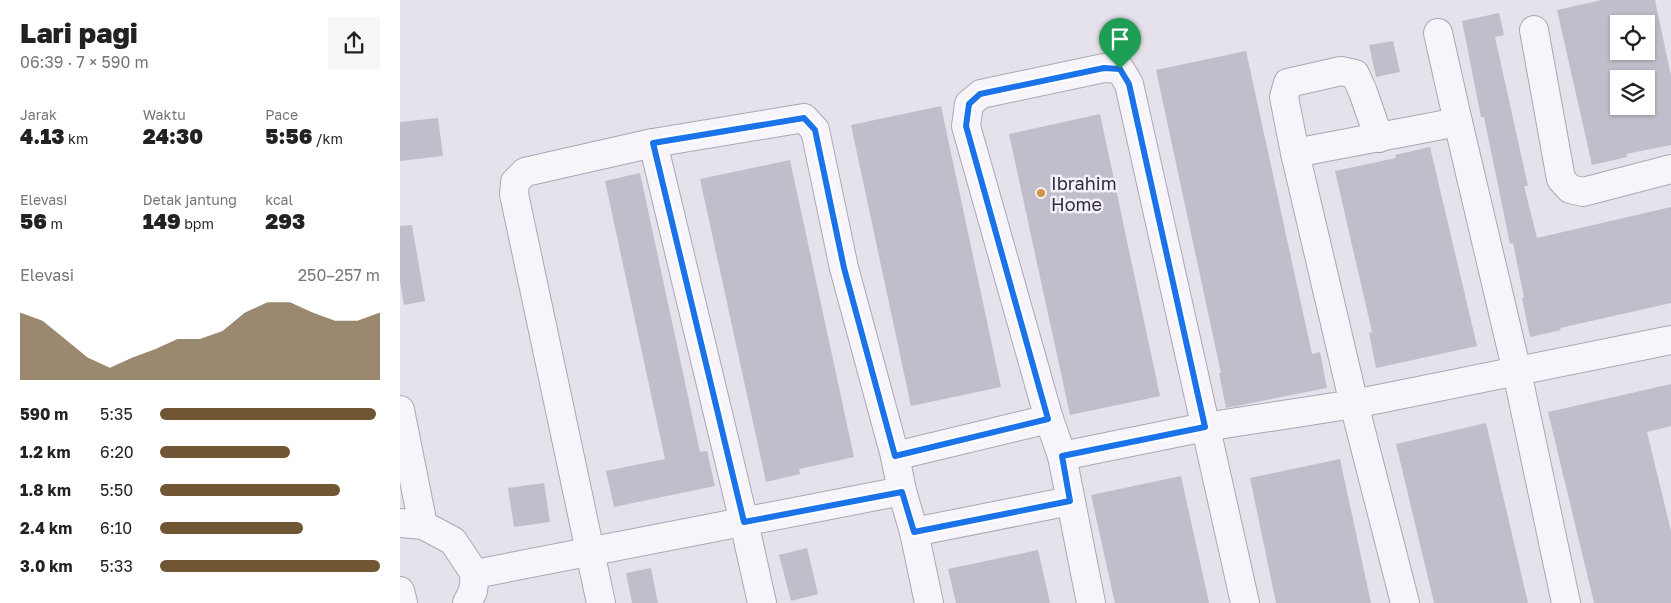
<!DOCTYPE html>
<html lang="id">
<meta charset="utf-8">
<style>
:root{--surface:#fff;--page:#f6f6f6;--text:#222;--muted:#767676;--accent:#705633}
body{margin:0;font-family:"Golos Text",sans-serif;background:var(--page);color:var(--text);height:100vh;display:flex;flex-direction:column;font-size:19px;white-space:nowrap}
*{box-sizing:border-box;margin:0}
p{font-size:16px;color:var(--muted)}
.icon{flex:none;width:28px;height:28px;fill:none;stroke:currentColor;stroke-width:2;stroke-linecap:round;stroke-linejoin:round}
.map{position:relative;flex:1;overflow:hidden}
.sheet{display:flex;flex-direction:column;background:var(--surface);width:400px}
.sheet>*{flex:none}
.fabs{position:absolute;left:1210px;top:15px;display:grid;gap:10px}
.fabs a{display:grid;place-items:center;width:45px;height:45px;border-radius:0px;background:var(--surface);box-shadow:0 1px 4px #0004;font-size:25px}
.pin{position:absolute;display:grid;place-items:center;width:42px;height:42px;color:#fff;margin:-51px -21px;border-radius:50% 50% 50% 0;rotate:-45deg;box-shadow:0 0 5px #0007}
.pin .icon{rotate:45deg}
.round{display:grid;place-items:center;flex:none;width:52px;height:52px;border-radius:0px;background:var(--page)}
.headline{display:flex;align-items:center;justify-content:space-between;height:85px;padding:0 20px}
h1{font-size:28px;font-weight:800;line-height:38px}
.metrics{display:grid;grid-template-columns:repeat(3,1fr);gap:8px;height:85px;padding:5px 20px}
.metrics div{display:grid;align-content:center}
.metrics b{font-size:21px;font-weight:800}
.metrics small{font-size:14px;font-weight:400}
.metrics p{font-size:14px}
.chart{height:140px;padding:10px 20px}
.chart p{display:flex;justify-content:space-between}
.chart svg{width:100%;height:90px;margin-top:5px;fill:var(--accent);opacity:.7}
ul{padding:0 20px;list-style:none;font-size:16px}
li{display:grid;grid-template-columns:80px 60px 1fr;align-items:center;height:38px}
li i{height:12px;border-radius:6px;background:var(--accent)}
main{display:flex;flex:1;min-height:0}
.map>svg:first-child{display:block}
.building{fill:#c1bdcb;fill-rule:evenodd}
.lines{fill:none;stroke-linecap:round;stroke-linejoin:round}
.minor-casing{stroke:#aca7b5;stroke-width:30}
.minor{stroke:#f7f5f9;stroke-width:28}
.route-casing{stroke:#fff;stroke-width:10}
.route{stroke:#1a73e8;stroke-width:6}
.poi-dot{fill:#cf9548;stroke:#f4f2f8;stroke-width:2}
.labels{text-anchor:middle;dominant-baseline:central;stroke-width:5;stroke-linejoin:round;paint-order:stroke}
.poi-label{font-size:18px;fill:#332a43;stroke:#f4f2f8;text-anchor:start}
</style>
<main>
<section class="sheet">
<div class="headline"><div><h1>Lari pagi</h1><p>06:39 · 7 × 590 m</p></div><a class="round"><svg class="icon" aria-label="share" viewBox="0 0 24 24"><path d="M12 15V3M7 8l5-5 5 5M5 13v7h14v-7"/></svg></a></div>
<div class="metrics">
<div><p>Jarak</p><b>4.13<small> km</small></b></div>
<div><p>Waktu</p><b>24:30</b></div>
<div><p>Pace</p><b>5:56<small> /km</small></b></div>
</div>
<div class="metrics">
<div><p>Elevasi</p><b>56<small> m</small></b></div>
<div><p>Detak jantung</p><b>149<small> bpm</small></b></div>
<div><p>kcal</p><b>293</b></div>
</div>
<div class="chart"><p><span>Elevasi</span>250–257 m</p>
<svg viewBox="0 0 160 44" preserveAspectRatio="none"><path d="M0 44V11L10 15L20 24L30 33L40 38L50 33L60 29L70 24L80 24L90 20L100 11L110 6L120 6L130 11L140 15L150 15L160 11V44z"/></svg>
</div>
<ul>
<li><b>590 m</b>5:35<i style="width:98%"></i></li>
<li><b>1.2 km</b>6:20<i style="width:59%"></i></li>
<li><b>1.8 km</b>5:50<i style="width:82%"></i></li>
<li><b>2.4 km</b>6:10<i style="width:65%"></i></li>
<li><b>3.0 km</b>5:33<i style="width:100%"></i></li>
</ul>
</section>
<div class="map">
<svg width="1271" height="603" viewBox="0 0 1271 603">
<rect width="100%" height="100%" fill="#e5e2eb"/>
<g class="building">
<path d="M 1202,0 L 1255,0 L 1271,76 L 1271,145 L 1226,154 L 1227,157 L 1192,165 L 1157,10 ZM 1219,24 L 1246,24 L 1246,51 L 1219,51 ZM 1219,79 L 1246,79 L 1246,106 L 1219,106 Z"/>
<polygon points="1099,13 1104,35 1095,37 1128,186 1124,186 1137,238 1271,207 1271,303 1160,328 1161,330 1130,337 1122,298 1124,297 1113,243 1110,244 1084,117 1081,117 1077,97 1062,21"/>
<polygon points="993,41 1000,72 976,77 969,45"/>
<polygon points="846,51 912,354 920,352 927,388 826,408 819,373 821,373 756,70"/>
<polygon points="541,106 601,387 511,406 451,125"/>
<polygon points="700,114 760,396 670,415 609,134"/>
<polygon points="38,118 43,156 0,161 0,122"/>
<polygon points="1030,147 1077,346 976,368 969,333 972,332 935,171 996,158 995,155"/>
<polygon points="390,160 454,457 399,469 400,474 366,482 300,179"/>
<polygon points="240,173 300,452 307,451 315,486 214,507 206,471 265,459 205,181"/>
<polygon points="12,225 25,301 4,305 0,282 0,226"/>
<polygon points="1271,384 1271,426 1247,432 1271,531 1271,603 1194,603 1148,412"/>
<polygon points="1086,423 1128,603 1034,603 996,444"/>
<polygon points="940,459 971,603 876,603 850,478"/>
<polygon points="781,476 809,603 715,603 691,495"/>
<polygon points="144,483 150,522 114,527 108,488"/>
<polygon points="407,548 418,594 391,601 379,555"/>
<polygon points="638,550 650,603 556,603 548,569"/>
<polygon points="251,568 258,603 232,603 226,573"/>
</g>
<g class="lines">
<defs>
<g id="minor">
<polyline points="1134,30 1161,179 1170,189 1183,192 1271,169"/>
<polyline points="1038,33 1058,122 1117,372 1166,603"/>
<polyline points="979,138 963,92 955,74 941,71 888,83 884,97 895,153 954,404 1005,603"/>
<polyline points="253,143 344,522 362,603"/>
<polyline points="895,153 1058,122"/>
<polyline points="0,410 23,525"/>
<polyline points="495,456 649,419"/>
<polyline points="662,456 805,427 954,404 1271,340"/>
<polyline points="0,523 23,525 53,541 75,574 73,591 67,603"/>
<polyline points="514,532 670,501"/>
<polyline points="75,574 502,491"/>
<polyline points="0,591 3,603"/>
<polyline points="201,603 114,194 115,182 125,172 253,143 404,118 415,130 444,268 495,456 502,491 514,532 529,603"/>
<polyline points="691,603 662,456 649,419 566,126 569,104 581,94 704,68 720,69 729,84 845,603"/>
</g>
</defs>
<use href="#minor" class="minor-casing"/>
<use href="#minor" class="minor"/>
</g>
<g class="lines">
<defs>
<polygon id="route" points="704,68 720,69 729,84 805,427 662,456 670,501 514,532 502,492 344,522 253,143 404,118 415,130 444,268 495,456 648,419 566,126 569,104 580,94"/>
</defs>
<use href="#route" class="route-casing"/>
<use href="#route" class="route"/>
</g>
<circle class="poi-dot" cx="641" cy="193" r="5"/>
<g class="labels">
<g class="poi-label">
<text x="651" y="183">Ibrahim<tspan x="651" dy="21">Home</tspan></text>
</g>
</g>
</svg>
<div class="fabs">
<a><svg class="icon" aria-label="locate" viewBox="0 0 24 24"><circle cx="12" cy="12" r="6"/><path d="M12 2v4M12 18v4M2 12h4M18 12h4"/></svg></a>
<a><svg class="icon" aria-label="layers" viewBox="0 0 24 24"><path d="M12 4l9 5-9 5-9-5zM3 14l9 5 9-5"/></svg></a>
</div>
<div class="pin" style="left:720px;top:69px;background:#1e9e55"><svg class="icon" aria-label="arrive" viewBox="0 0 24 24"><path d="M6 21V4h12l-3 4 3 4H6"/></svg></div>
</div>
</main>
